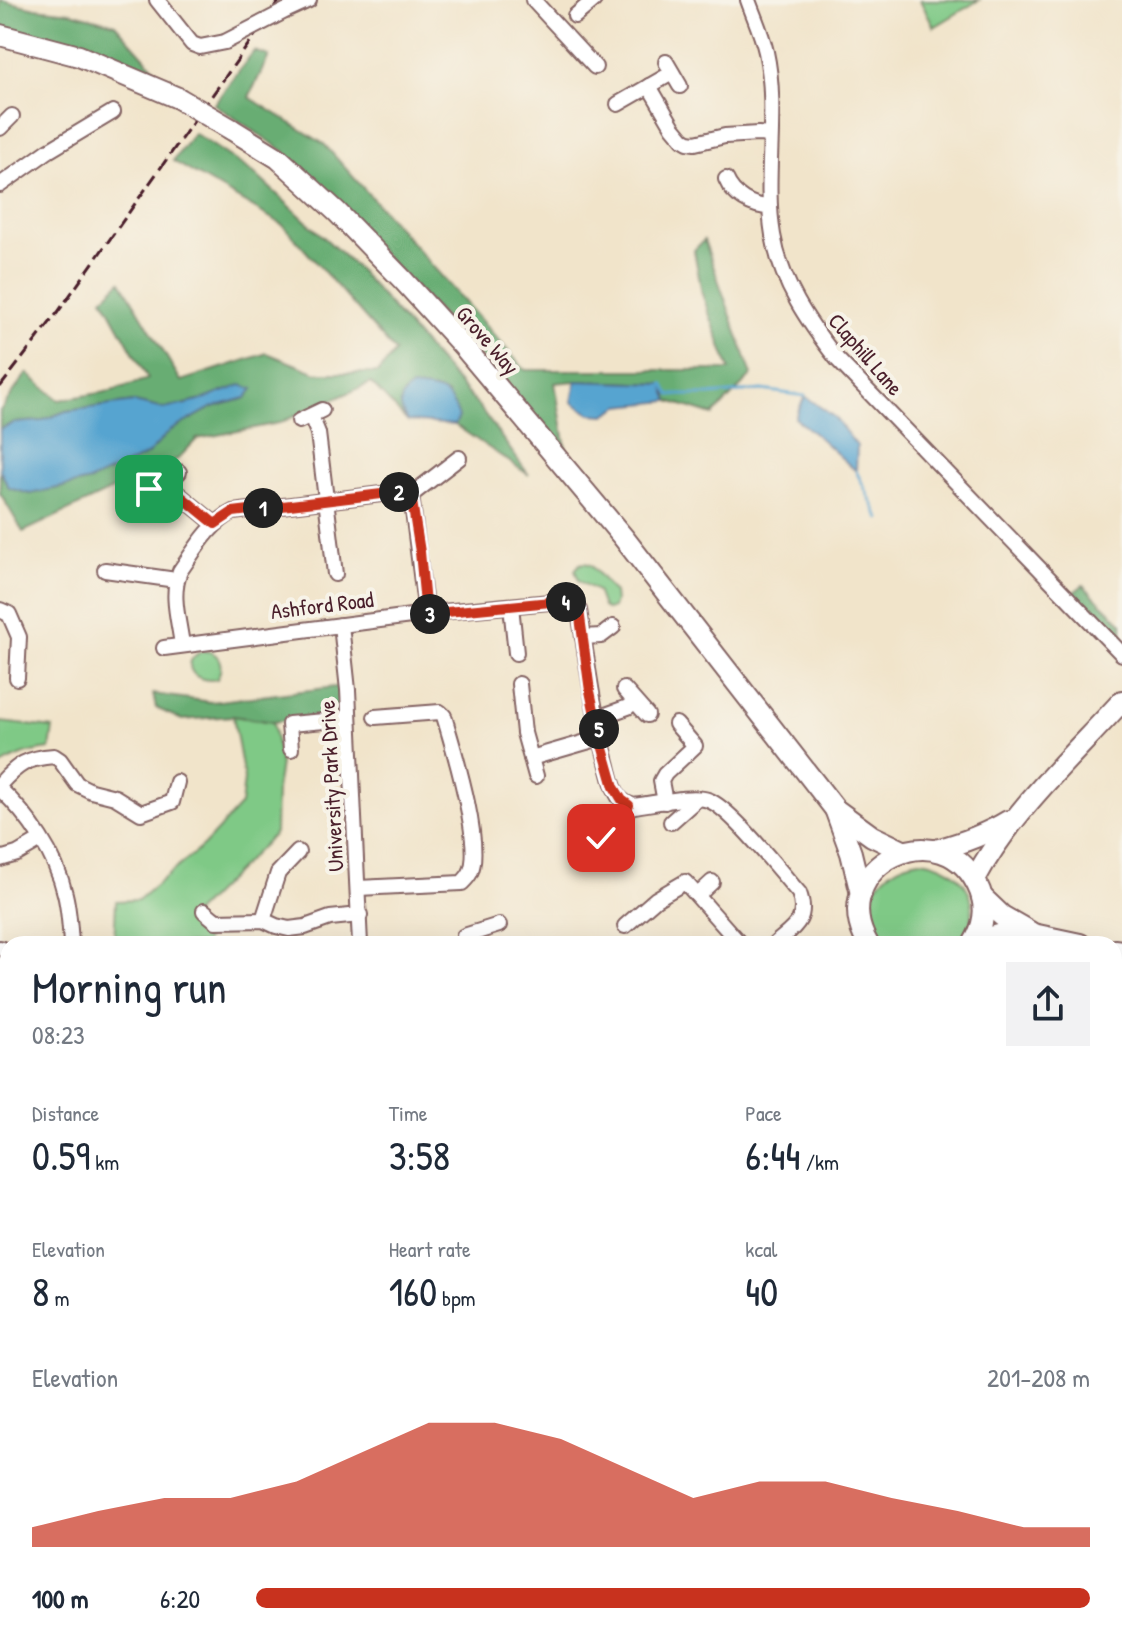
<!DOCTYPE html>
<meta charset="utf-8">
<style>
:root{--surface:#fff;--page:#f2f2f3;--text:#1f2937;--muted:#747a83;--accent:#c8321e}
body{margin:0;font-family:"Patrick Hand",sans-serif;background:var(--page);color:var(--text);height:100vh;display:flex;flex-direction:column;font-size:30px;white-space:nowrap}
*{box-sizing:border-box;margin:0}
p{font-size:26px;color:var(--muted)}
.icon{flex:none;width:44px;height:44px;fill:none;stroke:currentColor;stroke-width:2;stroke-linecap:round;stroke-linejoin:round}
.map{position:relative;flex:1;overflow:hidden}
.drawer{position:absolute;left:0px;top:936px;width:1122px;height:708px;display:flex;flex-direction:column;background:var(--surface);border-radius:24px 24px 0 0;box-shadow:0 8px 32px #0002}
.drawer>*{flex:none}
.pin{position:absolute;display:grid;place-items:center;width:68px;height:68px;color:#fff;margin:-34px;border-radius:16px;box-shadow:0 4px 12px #0006}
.km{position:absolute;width:40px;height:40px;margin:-20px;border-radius:50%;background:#222;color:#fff;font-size:22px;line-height:40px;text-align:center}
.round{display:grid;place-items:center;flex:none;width:84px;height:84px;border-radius:0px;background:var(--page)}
.summary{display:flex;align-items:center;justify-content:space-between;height:136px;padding:0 32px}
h1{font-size:44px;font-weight:600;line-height:60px}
.stats{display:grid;grid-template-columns:repeat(3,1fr);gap:12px;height:136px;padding:8px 32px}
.stats div{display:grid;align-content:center}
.stats b{font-size:40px;font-weight:600}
.stats small{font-size:22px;font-weight:400}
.stats p{font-size:22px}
.chart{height:224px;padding:16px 32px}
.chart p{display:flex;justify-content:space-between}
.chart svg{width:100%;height:144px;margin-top:8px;fill:var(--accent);opacity:.7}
ul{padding:0 32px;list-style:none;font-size:26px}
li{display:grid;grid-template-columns:128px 96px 1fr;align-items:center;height:60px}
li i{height:20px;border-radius:10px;background:var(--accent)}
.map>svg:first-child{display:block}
.built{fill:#f5cfdb}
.green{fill:#7fc986;stroke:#647458;stroke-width:2}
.forest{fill:#67ad73;stroke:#58664f;stroke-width:2}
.water{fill:#57a4d0;stroke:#50627e;stroke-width:2}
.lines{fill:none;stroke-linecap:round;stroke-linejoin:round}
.stream{stroke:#57a4d0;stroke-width:3}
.minor-casing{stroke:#846463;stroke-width:18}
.major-casing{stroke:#846463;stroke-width:22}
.highway-casing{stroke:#846463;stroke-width:24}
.minor{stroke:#fff;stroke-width:14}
.major{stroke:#fff;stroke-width:18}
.highway{stroke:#fff;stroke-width:20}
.rail{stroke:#4a1f2b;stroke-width:3;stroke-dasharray:12 6;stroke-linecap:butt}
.minor-bridge-casing{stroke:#846463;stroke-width:18;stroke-linecap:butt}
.highway-bridge-casing{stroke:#846463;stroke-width:24;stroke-linecap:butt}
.minor-bridge{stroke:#fff;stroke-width:14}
.highway-bridge{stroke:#fff;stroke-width:20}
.route-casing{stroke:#fff;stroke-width:16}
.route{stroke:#c8321e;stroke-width:10}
.labels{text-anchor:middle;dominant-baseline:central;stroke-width:8;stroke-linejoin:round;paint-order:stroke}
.street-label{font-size:22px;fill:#4a1f2b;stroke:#f7f3e8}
</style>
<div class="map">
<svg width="1122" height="1644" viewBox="0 0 1122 1644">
<rect width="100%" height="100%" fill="#f7f3e8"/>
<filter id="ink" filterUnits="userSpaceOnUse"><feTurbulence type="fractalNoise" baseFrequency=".0125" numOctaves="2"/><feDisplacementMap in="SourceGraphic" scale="16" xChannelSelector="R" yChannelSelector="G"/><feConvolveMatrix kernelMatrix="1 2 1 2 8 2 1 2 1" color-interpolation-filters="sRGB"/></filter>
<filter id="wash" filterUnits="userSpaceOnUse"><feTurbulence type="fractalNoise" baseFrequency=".006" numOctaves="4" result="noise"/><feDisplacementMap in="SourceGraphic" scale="32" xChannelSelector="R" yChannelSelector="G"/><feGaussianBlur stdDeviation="1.8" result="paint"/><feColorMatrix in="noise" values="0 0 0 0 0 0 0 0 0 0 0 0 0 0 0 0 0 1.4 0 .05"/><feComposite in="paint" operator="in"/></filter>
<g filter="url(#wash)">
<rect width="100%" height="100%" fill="#f1e4ca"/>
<polygon class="built" points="0,1187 8,1190 8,1325 0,1327"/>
<g class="green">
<polygon points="920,0 979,0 934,27"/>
<polygon points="585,563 591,565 614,593 615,602 613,608 608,610 603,607 597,591 579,581 575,570 580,564"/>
<path d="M 203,651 C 221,651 224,666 217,679 C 193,685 178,661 203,651 Z"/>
<polygon points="233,716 273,722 280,764 276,790 275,833 193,915 206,940 205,944 114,944 116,901 138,900 204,845 241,805 244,779"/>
<path d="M 0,722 L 53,728 L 50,749 C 34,751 12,756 0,767 Z"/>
<path d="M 920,860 C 965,865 989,906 959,944 L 882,944 C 854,907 877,866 920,860 Z"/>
<polygon points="312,1636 460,1636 454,1644 320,1644"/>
</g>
<g class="forest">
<polygon points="0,0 36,8 71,12 115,24 155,69 153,78 0,27"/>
<polygon points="254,51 269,56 249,97 324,144 525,370 730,370 702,294 694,250 704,240 752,375 713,415 669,401 663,384 576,381 555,383 567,454 479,355 285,152 214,104"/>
<polygon points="194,133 254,173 356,267 480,408 529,475 455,425 447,394 404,393 407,421 371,383 279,423 197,439 178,459 23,532 0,493 0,470 9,488 30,494 90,481 147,455 169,431 213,407 246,398 199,401 164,409 134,402 66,411 41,421 14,423 0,429 0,411 27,373 59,400 111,391 148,379 103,298 121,281 181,381 267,353 317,373 378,373 395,352 283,225 173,161"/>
<polygon points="1083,585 1122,623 1122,643 1074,592"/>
<polygon points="342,686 345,713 273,722 233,716 182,720 156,708 153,694 211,702"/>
</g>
<g class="water">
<polygon points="576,381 663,384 669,401 620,406 605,415 591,414 572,402"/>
<polygon points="241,385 253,389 246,398 213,407 170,431 147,455 90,481 30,494 9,488 0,470 0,429 14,423 41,421 66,411 134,402 164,409 199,401"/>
<path d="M 411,387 C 438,390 449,388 459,417 L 455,425 L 407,421 C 398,406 398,398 411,387 Z"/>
<polygon points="805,396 834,417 857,446 856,471 822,440 795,418"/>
</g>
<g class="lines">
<g class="stream">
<polyline points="663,384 670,395 709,395 762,390 805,396"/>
<polyline points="856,471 880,519"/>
<polyline points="328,1636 346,1644"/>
</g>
</g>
</g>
<g filter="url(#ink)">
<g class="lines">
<defs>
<g id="minor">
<polyline points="157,0 192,44 200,47 225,42"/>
<polyline points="533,0 595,67"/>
<path d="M 748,0 C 754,17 762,34 766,52 C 779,110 763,176 773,235 C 781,283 808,322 837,359 L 1122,654"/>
<polyline points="285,11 309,0"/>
<polyline points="575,16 594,0"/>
<polyline points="666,62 680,86"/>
<polyline points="649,86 673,127 683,139 688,142 695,143 725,136 758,134 770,135"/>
<polyline points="618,104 672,73"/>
<polyline points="0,128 12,116"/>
<path d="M 726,179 C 733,196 752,207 770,207"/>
<polyline points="0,185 48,151 113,112"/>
<polyline points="311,416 318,433 335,574"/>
<polyline points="299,421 322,410"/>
<polyline points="168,482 171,488 215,524"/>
<polyline points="149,489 157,484 168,482 179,472"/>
<polyline points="411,495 426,614"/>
<polyline points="411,495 459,458"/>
<polyline points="105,570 176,580"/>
<polyline points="511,606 516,653"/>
<polyline points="0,610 9,614 19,637 17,678"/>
<polyline points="341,625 348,690 360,944"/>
<polyline points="583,637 601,636 613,627"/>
<path d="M 182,645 C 179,621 170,594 180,571 C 195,550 209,524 233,512 L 398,492 L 411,495"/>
<path d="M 164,648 L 442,612 L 561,601 L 573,603 L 579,610 C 587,661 593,712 607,762 C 610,773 612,787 619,797 C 623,802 627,804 634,806 C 652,804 693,794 708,800 C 731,808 781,873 799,893 C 809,920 793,928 775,944"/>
<polyline points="519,684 524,733 536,776"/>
<polyline points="624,689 647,715"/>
<polyline points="597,718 628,707 634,701"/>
<polyline points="291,749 289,724 349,719"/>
<polyline points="531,758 600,738"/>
<path d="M 0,784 C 18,764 27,758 54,756 L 60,760 L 77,784 L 91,791 L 115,797 L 141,813 L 172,802 L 177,782"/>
<path d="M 0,789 C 29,816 56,855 65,894 C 69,910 70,927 71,944"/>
<polyline points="665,802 661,781 665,774 695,746 676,724"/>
<polyline points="671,822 697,799"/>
<polyline points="574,855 601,838 624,819 629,805"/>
<polyline points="0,859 17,854 41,840"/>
<path d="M 358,888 L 462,883 C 465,880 468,877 470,873 C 484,846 453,747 444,716 L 440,712 L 375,717"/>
<polyline points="698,895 712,882"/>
<polyline points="204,911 216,921 263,920 276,926 289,929 305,927 330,918 360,915"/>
<polyline points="263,920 278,873 298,852"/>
<polyline points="625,926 656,899 685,882 740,944"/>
<polyline points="464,936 499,925"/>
<polyline points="0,948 8,951"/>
<polyline points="1114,1022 1122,1051"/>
<polyline points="0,1048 8,1051"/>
<polyline points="1114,1083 1122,1082"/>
<polyline points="0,1178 8,1181"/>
<polyline points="0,1390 8,1388"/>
<polyline points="0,1497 8,1499"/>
<polyline points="202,1636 205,1644"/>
<polyline points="298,1636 305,1644"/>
<polyline points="570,1636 570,1644"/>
<polyline points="604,1636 608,1644"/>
<polyline points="18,1644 25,1636"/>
<polyline points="457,1644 466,1636"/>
<polyline points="715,1644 717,1636"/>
</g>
<polyline id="major" points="0,1020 8,1022"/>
<g id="highway">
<polyline points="0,35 79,56 178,98"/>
<polyline points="231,129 278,158 337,212 403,280 464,347 623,537 835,809 872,836 903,851"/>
<polyline points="835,809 851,853 861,894"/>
<path d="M 936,850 C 962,843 985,835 1008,821"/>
<path d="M 975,879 C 1010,813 1072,756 1122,701"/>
<polyline points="982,897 1002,916 1030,932"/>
<polyline points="976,941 1003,934 1033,934 1080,944"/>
<path d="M 868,944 C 823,866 945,805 980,891 C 987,909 983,928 973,944"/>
<polyline points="1114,950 1122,951"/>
</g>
</defs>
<use href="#minor" class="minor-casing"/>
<use href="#major" class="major-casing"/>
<use href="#highway" class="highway-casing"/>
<use href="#minor" class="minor"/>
<use href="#major" class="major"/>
<use href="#highway" class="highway"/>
<polyline class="rail" points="0,387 58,312 280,0"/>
<defs>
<polyline id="minor-bridge" points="225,42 285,11"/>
<polyline id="highway-bridge" points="178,98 231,129"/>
</defs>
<use href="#minor-bridge" class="minor-bridge-casing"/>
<use href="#highway-bridge" class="highway-bridge-casing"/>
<use href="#minor-bridge" class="minor-bridge"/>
<use href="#highway-bridge" class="highway-bridge"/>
</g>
</g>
<g class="lines" filter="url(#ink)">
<defs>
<polyline id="route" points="149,489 157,484 168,482 171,488 215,524 233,512 398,492 411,495 420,552 426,614 561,601 575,605 579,610 590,691 600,738 614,787 622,800 629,805 624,819 601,838"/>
</defs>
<use href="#route" class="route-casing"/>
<use href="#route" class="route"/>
</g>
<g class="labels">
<g class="street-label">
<text transform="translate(488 340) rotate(49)">Grove Way</text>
<text transform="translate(866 354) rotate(49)">Claphill Lane</text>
<text transform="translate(322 605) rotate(-7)">Ashford Road</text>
<text transform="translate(331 786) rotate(-93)">University Park Drive</text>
</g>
</g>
</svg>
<div class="pin" style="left:149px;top:489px;background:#1e9e55"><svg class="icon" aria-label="arrive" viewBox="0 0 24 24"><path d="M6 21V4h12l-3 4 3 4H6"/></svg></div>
<div class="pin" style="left:601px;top:838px;background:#d93025"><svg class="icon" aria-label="check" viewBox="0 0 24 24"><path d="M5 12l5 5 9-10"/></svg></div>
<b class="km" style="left:263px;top:508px">1</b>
<b class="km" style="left:399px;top:492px">2</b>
<b class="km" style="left:430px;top:614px">3</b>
<b class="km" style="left:566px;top:602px">4</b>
<b class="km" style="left:599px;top:729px">5</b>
<section class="drawer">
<div class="summary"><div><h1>Morning run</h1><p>08:23</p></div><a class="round"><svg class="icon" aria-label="share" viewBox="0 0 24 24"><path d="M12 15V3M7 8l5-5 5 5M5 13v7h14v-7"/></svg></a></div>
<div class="stats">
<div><p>Distance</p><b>0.59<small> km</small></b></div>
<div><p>Time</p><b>3:58</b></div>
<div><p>Pace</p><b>6:44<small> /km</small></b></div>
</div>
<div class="stats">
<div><p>Elevation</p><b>8<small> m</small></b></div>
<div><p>Heart rate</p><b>160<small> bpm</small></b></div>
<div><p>kcal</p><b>40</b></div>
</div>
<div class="chart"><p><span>Elevation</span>201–208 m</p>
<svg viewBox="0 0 160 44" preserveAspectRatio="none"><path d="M0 44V38L10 33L20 29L30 29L40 24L50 15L60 6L70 6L80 11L90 20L100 29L110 24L120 24L130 29L140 33L150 38L160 38V44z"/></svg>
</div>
<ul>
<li><b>100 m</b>6:20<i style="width:100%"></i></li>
</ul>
</section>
</div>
